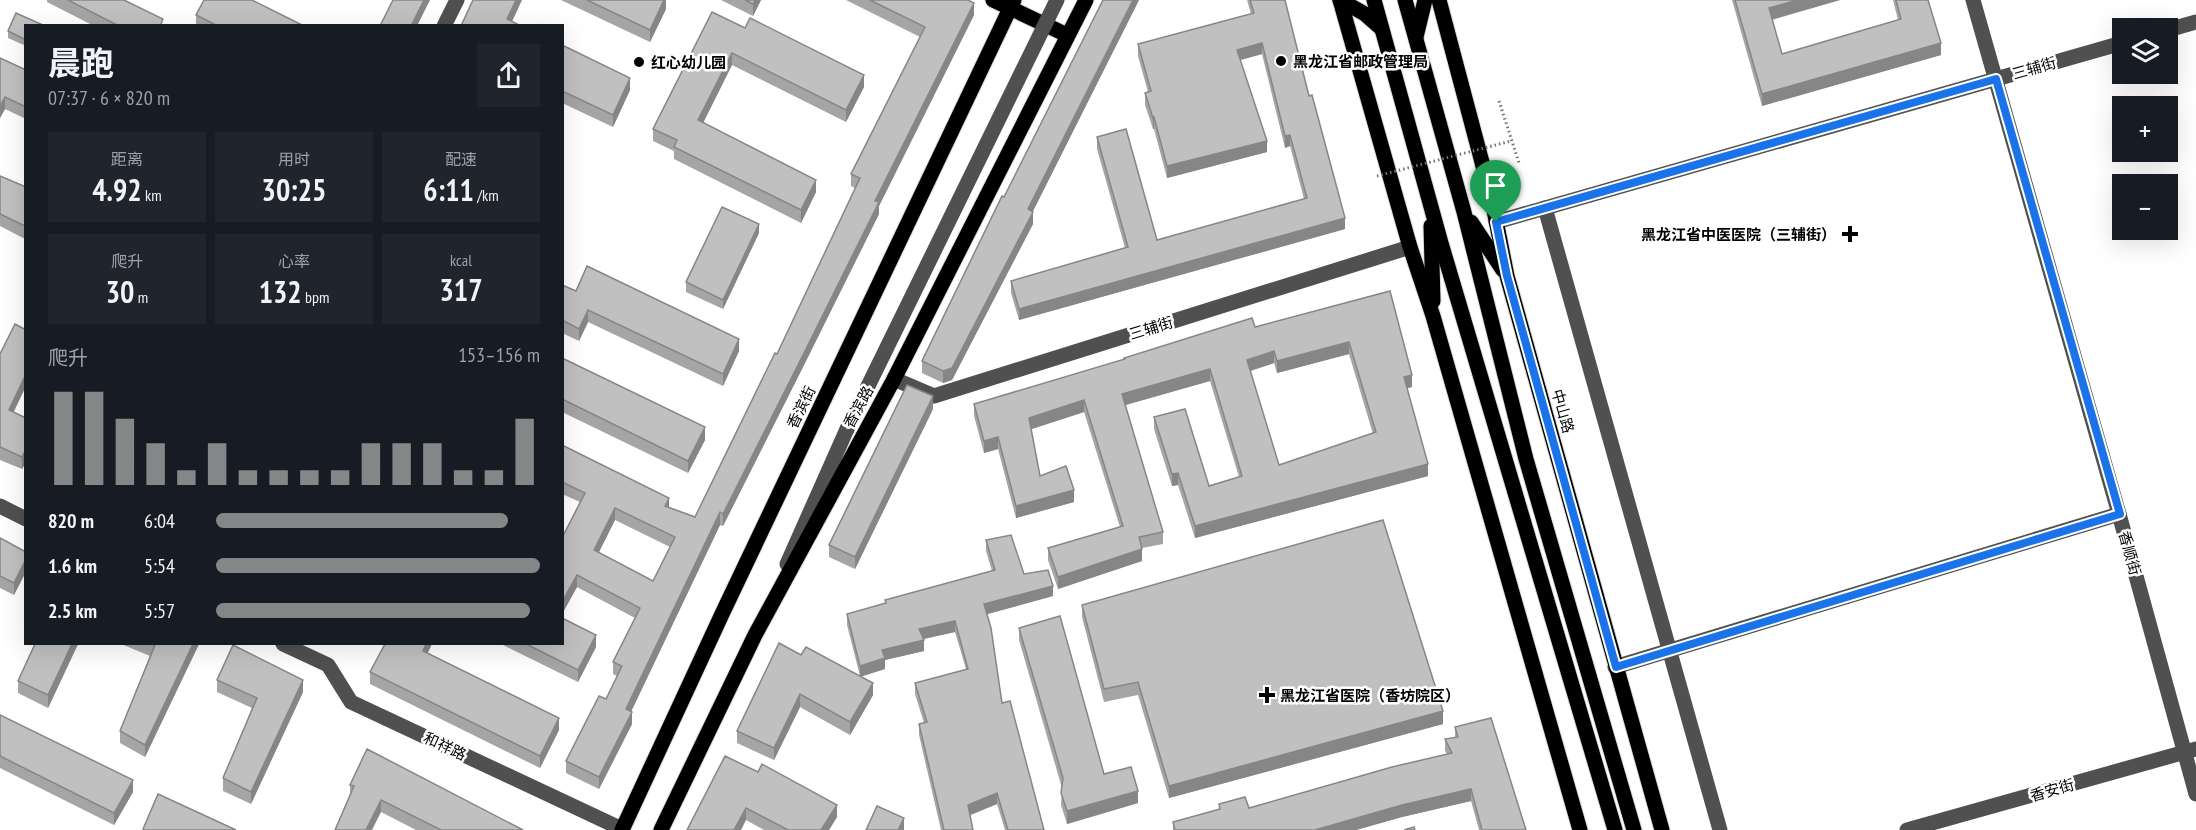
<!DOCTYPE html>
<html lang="zh">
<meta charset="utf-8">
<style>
:root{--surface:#171b24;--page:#20242c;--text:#f1f3f6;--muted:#9ea1a6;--accent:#858687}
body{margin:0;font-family:"PT Sans Narrow","Noto Sans SC",sans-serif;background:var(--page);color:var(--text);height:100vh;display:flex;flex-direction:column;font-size:22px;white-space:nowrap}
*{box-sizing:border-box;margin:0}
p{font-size:20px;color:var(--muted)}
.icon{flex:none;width:33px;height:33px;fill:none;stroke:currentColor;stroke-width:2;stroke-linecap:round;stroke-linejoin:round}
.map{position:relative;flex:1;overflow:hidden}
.details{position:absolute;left:24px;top:24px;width:540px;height:621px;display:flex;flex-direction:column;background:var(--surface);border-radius:0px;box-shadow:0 6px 24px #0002}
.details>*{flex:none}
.controls{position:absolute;left:2112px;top:18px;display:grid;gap:12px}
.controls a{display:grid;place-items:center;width:66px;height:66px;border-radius:0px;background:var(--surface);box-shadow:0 6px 24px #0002;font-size:30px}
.pin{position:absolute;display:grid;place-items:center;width:51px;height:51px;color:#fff;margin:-62px -26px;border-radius:50% 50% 50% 0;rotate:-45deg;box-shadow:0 0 6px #0007}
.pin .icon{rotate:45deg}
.round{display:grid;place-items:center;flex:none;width:63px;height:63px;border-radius:0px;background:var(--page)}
.head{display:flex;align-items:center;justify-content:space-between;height:102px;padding:0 24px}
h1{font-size:33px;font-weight:700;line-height:45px}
.figures{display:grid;grid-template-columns:repeat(3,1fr);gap:9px;height:102px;padding:6px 24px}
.figures div{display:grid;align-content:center;border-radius:0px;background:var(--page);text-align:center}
.figures b{font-size:30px;font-weight:700}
.figures small{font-size:16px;font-weight:400}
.figures p{font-size:16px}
.chart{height:168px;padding:12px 24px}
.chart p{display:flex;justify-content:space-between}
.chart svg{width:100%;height:108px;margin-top:6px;stroke:var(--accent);stroke-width:6}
ul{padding:0 24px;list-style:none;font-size:20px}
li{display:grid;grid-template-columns:96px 72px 1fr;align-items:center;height:45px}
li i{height:15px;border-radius:8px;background:var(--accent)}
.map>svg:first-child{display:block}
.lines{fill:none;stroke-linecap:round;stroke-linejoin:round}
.major-casing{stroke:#dbdbdb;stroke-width:17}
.path{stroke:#727272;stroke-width:3;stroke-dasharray:1.5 3;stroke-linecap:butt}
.minor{stroke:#505050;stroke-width:15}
.major{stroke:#000;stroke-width:15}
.path-bridge{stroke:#727272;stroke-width:3;stroke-dasharray:1.5 3;stroke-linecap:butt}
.minor-bridge{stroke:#505050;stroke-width:15}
.wall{fill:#a5a5a5;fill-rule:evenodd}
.shaded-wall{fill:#868686}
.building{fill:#c0c0c0;stroke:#868686;stroke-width:1.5;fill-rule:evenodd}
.route-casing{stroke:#fff;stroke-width:12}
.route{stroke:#1a73e8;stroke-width:8}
.poi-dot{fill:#000;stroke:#fff;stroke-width:2}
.labels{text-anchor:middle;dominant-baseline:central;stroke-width:5;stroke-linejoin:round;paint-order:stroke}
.poi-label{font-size:15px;font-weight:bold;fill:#000;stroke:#fff;text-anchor:start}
.street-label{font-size:15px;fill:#000;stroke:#fff}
</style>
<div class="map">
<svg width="2196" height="830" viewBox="0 0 2196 830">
<rect width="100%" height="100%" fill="#fff"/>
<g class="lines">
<defs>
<g id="major">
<polyline points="993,0 1067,35"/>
<polyline points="1340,0 1410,247 1433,316 1580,830"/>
<polyline points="1340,0 1365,14 1381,28"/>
<polyline points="1374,0 1441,243 1615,830"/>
<polyline points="1405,0 1464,212 1526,459 1634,830"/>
<polyline points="1439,0 1492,200 1507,276 1662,830"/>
<polyline points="1416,37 1425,0"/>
<polyline points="1471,222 1503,270"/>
<polyline points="1431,226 1433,301"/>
<polyline points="622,830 722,614 1014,0"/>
<polyline points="661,830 755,635 894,379 1086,0"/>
</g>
</defs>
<use href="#major" class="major-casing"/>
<polyline class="path" points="1499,101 1519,163"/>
<g class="minor">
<polyline points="1973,0 2119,514 2196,794"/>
<polyline points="444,26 457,0"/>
<polyline points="2168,30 2196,22"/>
<polyline points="1545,208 1720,830"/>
<polyline points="1496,222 2122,43"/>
<polyline points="894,379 934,396 1410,247"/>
<polyline points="0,506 26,519"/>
<polyline points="787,564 847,429"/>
<polyline points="283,644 328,665 351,702 622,829"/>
<polyline points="1615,667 2119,514"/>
<polyline points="1907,830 2196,749"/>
</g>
<use href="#major" class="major"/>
<polyline class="path-bridge" points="1377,176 1511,141"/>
<polyline class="minor-bridge" points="847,429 1057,0"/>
</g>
<g class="wall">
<polygon points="47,0 124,0 163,26 94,26 47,2"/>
<polygon points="561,0 666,0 666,9 650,42"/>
<polygon points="721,0 761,0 753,16"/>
<path d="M 846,0 L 968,0 L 974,15 L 879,206 L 879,214 L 805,363 L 723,526 L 720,525 L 631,712 L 632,724 L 599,789 L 566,773 L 566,761 L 606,699 L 617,676 L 613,674 L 613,662 L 635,618 L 577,587 L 562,614 L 562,533 L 564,534 L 580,502 L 562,494 L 562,445 L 669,507 L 695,517 L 777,354 L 855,188 L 851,186 L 851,174 L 920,37 ZM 615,520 L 670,547 L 653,581 L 599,552 Z"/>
<polygon points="1103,0 1139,0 1033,211 1033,224 952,380 943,383 922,373 922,361"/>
<polygon points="1247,0 1285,0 1309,96 1345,229 1019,320 1011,293 1011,281 1125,248 1097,149 1097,137 1157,240 1304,199 1290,146 1285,148 1262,54 1240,60 1267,152 1167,178 1154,129 1153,129 1145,105 1145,93 1148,92 1138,56 1138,44 1251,14"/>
<polygon points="1732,0 1840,0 1772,20 1782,54 1898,20 1893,0 1928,0 1941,55 1762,106"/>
<polygon points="256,2 304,26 196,26 196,15"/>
<polygon points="712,12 864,87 846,122 732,65 703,123 816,192 801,223 674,159 674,151 653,141 653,129"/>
<polygon points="26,26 26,46 8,38 8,31"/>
<polygon points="562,45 630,90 613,127 562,103"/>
<polygon points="0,58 26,70 26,119 5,109 0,118"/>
<polygon points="0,176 26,187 26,237 25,239 0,226"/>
<polygon points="759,233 723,309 686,292 686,282"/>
<polygon points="562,285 576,291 739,351 723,386 588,322 579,341 562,333"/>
<path d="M 1390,291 L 1412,387 L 1407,388 L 1428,476 L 1195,538 L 1178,485 L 1172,486 L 1154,429 L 1154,417 L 1209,486 L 1239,477 L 1210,381 L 1125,405 L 1163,532 L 1163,544 L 1142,548 L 1142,561 L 1058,589 L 1048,560 L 1048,548 L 1120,527 L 1084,412 L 1031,429 L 1040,476 L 1074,502 L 1016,518 L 998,449 L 984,453 L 974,416 L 974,404 ZM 1349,354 L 1373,434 L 1279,465 L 1250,371 L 1274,363 L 1277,373 Z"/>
<polygon points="0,354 14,412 26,418 26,462 22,469 0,460"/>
<polygon points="562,358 705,440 688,473 562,412"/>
<polygon points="933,409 855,569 829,557 829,545"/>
<polygon points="0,538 26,552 14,595 0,588"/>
<polygon points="986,540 1024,574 1053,596 987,614 1002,703 1044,830 1005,830 997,804 970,815 973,830 941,830 919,735 919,724 924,723 915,694 915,683 966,669 955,632 923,639 924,651 885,660 885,669 861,676 873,695 850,735 800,707 774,760 737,743 737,731 801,655 860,676 847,625 847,614 885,604 885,600 992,571 986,551"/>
<polygon points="1082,605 1443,724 1169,798 1138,695 1104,702 1082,617"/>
<polygon points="1019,628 1104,774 1138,803 1067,824 1061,805 1062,788 1019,640"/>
<polygon points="78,644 48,708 18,693 18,681"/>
<polygon points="121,644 199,644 145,757 120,743 120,731 150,656"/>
<polygon points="501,644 562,644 596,647 578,682"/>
<polygon points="427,654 559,730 540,768 370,684 370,672"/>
<polygon points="217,680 303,692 251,804 223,791 223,778 252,708 217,692"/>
<polygon points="0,715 133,792 114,825 0,768"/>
<polygon points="1455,727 1526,830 1479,830 1471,801 1402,817 1356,830 1173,830 1173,822 1219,809 1219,804 1249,808 1447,754 1445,751 1445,739 1455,738"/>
<polygon points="725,756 837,817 829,830 764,830 746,820"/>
<polygon points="350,785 523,830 416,830 381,812 350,795"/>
</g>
<g class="shaded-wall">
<polygon points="424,0 430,0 417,26 411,26"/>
<polygon points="516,0 522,0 510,26 507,19"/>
<polygon points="664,0 666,0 666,9 650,42 650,30"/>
<polygon points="755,0 761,0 753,16 753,4"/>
<polygon points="1133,0 1139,0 1028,221 1028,209"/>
<polygon points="1798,0 1840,0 1769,20 1769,8"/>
<polygon points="974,3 974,15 879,206 879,214 805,363 723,526 723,514 875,201"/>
<polygon points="1262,43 1262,54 1237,61 1237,50"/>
<polygon points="1941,43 1941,55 1762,106 1762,94"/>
<polygon points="732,53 732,65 698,133 698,120"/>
<polygon points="864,75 864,87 846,122 846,110"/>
<polygon points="630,78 630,90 613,127 613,115"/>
<polygon points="5,97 5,109 0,118 0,106"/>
<polygon points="1154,117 1154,129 1153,129 1153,118"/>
<polygon points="1290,135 1290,146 1285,148 1285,136"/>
<polygon points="1267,141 1267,152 1167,178 1167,166"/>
<polygon points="816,180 816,192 801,223 801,210"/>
<polygon points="1033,212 1033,224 952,380 943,383 943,371"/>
<polygon points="1345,218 1345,229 1019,320 1019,309"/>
<polygon points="759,224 759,233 723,309 723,300"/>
<polygon points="588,310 588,322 579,341 579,329"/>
<polygon points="739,339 739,351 723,386 723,374"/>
<polygon points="1349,342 1349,354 1277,373 1277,361"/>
<polygon points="1274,351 1274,363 1247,372 1247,360"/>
<polygon points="1210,369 1210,381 1122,406 1122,394"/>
<polygon points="26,374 26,386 9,422 9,410"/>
<polygon points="1412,375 1412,387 1404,389 1404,377"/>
<polygon points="933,396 933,409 855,569 855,557"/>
<polygon points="1084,400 1084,412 1029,430 1029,418"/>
<polygon points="705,427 705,440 688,473 688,461"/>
<polygon points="998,437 998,449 984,453 984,441"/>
<polygon points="26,449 26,462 22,469 22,457"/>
<polygon points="1428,464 1428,476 1195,538 1195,526"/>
<polygon points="1178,473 1178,485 1172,486 1172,474"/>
<polygon points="1074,490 1074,502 1016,518 1016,506"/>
<polygon points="669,498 669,510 665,506"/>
<polygon points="615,508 615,520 594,562 594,550"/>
<polygon points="720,512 720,525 626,722 626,709"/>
<polygon points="1142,549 1142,561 1058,589 1058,577"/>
<polygon points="26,559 26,572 14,595 14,583"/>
<polygon points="577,575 577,587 562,614 562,602"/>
<polygon points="1053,586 1053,596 984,615 984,604"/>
<polygon points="955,621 955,632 919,640 919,629"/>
<polygon points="596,635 596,647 578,682 578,670"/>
<polygon points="924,640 924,651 885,660 885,669 860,677 860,666 882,650"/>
<polygon points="72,644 78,644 48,708 48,695"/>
<polygon points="193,644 199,644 145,757 145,745"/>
<polygon points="426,644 432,644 423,663 423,651"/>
<polygon points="303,680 303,692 251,804 251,792"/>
<polygon points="873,683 873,695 850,735 850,722"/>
<polygon points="800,694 800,707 774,760 774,748"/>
<polygon points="1443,711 1443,724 1169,798 1169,786"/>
<polygon points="632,712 632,724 599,789 599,777"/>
<polygon points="559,718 559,730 540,768 540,756"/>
<polygon points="133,780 133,792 114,825 114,813"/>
<polygon points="1471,789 1471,801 1402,817 1356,830 1315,830 1402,805"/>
<polygon points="1138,791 1138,803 1067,824 1067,811"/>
<polygon points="997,793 997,804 968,816 968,805"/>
<polygon points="381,800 381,812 372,830 366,830"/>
<polygon points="837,805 837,817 829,830 821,830"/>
<polygon points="746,808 746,820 741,830 734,830"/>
<polygon points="904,818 904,830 898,830"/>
</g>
<g class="building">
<polygon points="68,0 124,0 163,19 160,26 119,26"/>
<polygon points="204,0 252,0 304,26 218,26 196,15"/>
<polygon points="393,0 424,0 411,26 380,26"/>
<polygon points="473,0 516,0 507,19 521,26 461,26"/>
<polygon points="587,0 664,0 650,30"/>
<polygon points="745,0 755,0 753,4"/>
<path d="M 870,0 L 968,0 L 974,3 L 875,201 L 879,202 L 805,351 L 723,514 L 720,512 L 626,709 L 632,712 L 599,777 L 566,761 L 599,696 L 606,699 L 622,666 L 613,662 L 640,608 L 577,575 L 562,602 L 562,533 L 564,534 L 585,493 L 562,482 L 562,445 L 669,498 L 665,506 L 695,517 L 775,353 L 777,354 L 860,178 L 851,174 L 925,27 ZM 615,508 L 675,537 L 653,581 L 594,550 Z"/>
<polygon points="1103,0 1133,0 1028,209 1033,212 952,368 943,371 922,361 1002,196 1004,197"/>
<polygon points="1250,0 1285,0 1309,96 1312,95 1345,218 1019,309 1011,281 1128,247 1097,137 1126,129 1157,240 1307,198 1290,135 1285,136 1262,43 1237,50 1267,141 1167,166 1154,117 1153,118 1145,93 1151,91 1138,44 1254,13"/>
<polygon points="1735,0 1798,0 1769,8 1782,54 1901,19 1896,0 1928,0 1941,43 1762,94"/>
<polygon points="712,12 745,28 750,18 864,75 846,110 732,53 698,120 816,180 801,210 674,147 677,140 653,129"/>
<polygon points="16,13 45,26 26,26 26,40 8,31"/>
<polygon points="562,45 630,78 613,115 562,91"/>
<polygon points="0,58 26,70 26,107 5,97 0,106"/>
<polygon points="0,176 26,187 26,225 25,226 0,214"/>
<polygon points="722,207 759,224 723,300 686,282"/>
<polygon points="587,266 739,339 723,374 588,310 579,329 562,320 562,285 576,291"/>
<path d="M 1390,291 L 1412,375 L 1404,377 L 1428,464 L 1195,526 L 1178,473 L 1172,474 L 1154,417 L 1185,409 L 1209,486 L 1242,476 L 1210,369 L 1122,394 L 1163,532 L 1139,537 L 1142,549 L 1058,577 L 1048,548 L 1123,526 L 1084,400 L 1029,418 L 1040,476 L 1066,466 L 1074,490 L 1016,506 L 998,437 L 984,441 L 974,404 L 1125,359 L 1124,358 L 1252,318 L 1255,327 ZM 1349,342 L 1376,432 L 1279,465 L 1247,360 L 1274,351 L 1277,361 Z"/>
<polygon points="15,324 26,330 26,374 9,410 26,418 26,449 22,457 0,447 0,354"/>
<polygon points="562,358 705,427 688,461 562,399"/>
<polygon points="907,385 933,396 855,557 829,545"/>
<polygon points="1383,520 1443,711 1169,786 1138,682 1104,689 1082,605"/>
<polygon points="1011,535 1024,574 1048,570 1053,586 984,604 991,628 1002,703 1010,701 1044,830 1008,830 997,793 968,805 973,830 944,830 919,724 927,722 915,683 968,669 955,621 919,629 924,640 882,650 885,658 860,666 847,614 886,603 885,600 995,570 986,540"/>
<polygon points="0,538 26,552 26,559 14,583 0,576"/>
<polygon points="1060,616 1104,774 1131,767 1138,791 1067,811 1061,793 1063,778 1019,628"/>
<polygon points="562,618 596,635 578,670 526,644 562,644"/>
<polygon points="779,643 801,655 806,647 873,683 850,722 800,694 774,748 737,731"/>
<polygon points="35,644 72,644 48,695 18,681"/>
<polygon points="150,644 193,644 145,745 120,731 155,645"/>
<polygon points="385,644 426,644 423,651 559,718 540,756 370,672"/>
<polygon points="233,645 303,680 251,792 223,778 257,698 217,680"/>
<polygon points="0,715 133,780 114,813 0,756"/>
<polygon points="1491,718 1526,830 1482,830 1471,789 1402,805 1315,830 1175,830 1173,822 1220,809 1219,804 1245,797 1249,808 1392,767 1452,753 1445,739 1458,737 1455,727"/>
<polygon points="367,749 523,830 441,830 381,800 366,830 335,830 354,786 350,785"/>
<polygon points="725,756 758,772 762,764 837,805 821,830 788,830 746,808 734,830 687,830"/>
<polygon points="158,794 236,830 144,830 143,829"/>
<polygon points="877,806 904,818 898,830 866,830"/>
<polygon points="1414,827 1415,830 1404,830"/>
</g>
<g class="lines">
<defs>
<polygon id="route" points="1996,79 2120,514 1616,667 1507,276 1496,222"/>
</defs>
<use href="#route" class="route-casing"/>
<use href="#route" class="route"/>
</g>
<g class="poi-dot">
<circle cx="1281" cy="61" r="6"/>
<circle cx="639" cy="62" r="6"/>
<path d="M1847 225h6v6h6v6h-6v6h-6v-6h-6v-6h6z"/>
<path d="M1264 686h6v6h6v6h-6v6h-6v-6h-6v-6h6z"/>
</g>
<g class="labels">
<g class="poi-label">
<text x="1293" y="61">黑龙江省邮政管理局</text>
<text x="651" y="62">红心幼儿园</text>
<text x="1836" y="234" text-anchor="end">黑龙江省中医医院（三辅街）</text>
<text x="1280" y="695">黑龙江省医院（香坊院区）</text>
</g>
<g class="street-label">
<text transform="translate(2034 68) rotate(-16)">三辅街</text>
<text transform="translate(1151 328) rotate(-17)">三辅街</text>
<text transform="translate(801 407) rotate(-64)">香滨街</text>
<text transform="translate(858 407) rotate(-61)">香滨路</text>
<text transform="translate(1563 411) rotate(74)">中山路</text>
<text transform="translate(2130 553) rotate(75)">香顺街</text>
<text transform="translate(445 746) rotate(25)">和祥路</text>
<text transform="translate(2052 790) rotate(-16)">香安街</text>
</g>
</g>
</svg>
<div class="controls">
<a><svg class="icon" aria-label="layers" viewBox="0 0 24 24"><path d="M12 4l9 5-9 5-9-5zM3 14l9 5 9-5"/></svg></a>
<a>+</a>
<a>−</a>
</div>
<div class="pin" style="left:1496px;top:222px;background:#1e9e55"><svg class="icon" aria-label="arrive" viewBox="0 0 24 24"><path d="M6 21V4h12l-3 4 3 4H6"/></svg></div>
<section class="details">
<div class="head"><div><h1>晨跑</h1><p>07:37 · 6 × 820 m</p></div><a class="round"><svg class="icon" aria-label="share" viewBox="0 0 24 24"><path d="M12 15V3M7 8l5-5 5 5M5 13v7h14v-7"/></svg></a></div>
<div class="figures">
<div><p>距离</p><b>4.92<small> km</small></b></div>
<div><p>用时</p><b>30:25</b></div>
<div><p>配速</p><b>6:11<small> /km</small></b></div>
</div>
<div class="figures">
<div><p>爬升</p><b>30<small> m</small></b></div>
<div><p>心率</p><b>132<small> bpm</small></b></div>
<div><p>kcal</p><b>317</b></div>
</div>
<div class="chart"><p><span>爬升</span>153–156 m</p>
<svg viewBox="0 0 160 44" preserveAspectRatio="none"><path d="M5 44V6M15 44V6M25 44V17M35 44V27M45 44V38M55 44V27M65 44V38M75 44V38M85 44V38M95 44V38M105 44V27M115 44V27M125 44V27M135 44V38M145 44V38M155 44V17"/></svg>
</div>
<ul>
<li><b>820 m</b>6:04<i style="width:90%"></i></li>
<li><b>1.6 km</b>5:54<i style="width:100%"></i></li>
<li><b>2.5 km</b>5:57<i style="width:97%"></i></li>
</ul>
</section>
</div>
